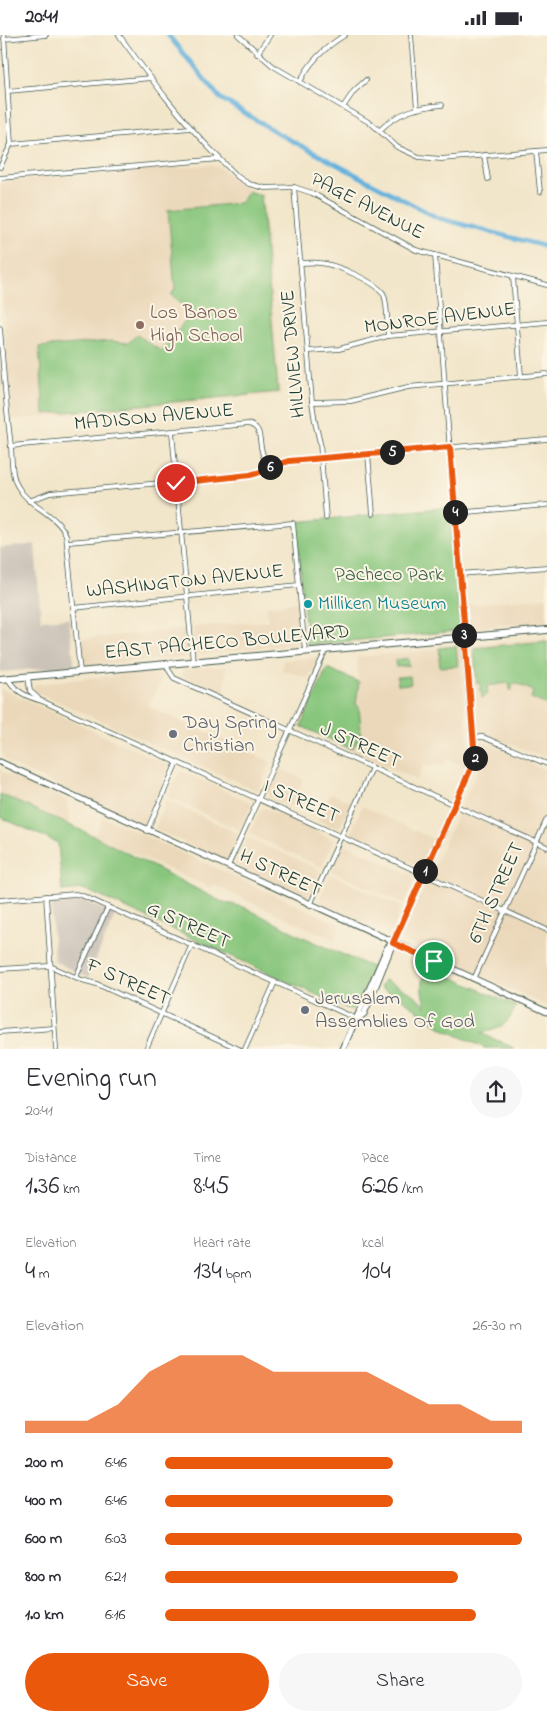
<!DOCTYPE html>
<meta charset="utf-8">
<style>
:root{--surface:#fff;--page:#f7f7f7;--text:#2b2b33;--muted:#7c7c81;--accent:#ea580c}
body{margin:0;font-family:"Indie Flower",sans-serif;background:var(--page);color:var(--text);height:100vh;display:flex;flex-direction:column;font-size:19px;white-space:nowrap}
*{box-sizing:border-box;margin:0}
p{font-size:16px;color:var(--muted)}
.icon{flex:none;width:28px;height:28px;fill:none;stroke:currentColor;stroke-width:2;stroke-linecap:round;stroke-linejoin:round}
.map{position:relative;height:1014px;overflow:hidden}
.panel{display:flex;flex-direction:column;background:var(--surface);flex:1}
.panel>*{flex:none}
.pin{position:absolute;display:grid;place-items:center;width:42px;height:42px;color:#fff;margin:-21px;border:2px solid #fff;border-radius:50%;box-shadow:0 1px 5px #0007}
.km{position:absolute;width:25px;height:25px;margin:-12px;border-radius:50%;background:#222;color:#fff;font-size:14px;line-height:25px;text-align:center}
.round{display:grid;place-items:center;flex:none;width:52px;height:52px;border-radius:26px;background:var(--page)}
.head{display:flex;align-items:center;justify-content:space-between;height:85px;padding:0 25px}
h1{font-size:28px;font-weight:600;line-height:38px}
.figures{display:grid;grid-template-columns:repeat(3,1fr);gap:8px;height:85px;padding:5px 25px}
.figures div{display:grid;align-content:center}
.figures b{font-size:25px;font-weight:600}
.figures small{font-size:14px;font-weight:400}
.figures p{font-size:14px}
.chart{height:140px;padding:10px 25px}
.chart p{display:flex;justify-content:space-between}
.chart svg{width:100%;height:90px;margin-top:5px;fill:var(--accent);opacity:.7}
.action{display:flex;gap:10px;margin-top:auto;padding:10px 25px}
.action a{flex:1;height:58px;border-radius:30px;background:var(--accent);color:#fff;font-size:20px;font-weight:600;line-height:58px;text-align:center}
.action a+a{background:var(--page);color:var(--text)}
ul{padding:0 25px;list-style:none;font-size:16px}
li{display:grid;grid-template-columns:80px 60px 1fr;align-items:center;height:38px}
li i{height:12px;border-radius:6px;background:var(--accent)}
.status{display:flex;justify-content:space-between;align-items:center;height:35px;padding:0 25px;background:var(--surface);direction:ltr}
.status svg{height:14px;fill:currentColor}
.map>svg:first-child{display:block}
.built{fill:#ebd8ba}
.industrial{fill:#cbc3b8}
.green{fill:#88c67d;stroke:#548258}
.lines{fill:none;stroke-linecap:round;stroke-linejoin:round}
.stream{stroke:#63b1dd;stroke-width:1}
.canal{stroke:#63b1dd;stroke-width:4.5}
.minor-casing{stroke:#3f564a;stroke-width:5.5}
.tertiary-casing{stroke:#3f564a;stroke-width:7}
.trunk-casing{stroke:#3f564a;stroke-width:8}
.minor{stroke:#fff;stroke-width:4}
.tertiary{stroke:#fff;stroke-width:5}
.trunk{stroke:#fff;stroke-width:6}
.route-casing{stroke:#fff;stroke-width:10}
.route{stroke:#ea580c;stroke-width:6}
.education-dot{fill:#8d6e63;stroke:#fcf5e5;stroke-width:2}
.culture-dot{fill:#0f9aa8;stroke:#fcf5e5;stroke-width:2}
.worship-dot{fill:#6b7280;stroke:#fcf5e5;stroke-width:2}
.labels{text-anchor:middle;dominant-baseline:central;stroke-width:4;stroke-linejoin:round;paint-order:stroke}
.street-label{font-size:20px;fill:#1f3d34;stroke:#fcf5e5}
.education-label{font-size:20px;fill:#785e54;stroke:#fcf5e5;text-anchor:start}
.park-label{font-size:20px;fill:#395f46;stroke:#fcf5e5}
.culture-label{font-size:20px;fill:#0d838f;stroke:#fcf5e5;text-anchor:start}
.worship-label{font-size:20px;fill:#5b616d;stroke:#fcf5e5;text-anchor:start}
</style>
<div class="status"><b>20:41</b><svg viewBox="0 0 49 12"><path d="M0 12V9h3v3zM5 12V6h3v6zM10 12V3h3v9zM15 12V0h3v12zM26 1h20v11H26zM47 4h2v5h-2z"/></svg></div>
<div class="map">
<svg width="547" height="1014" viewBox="0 0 547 1014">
<rect width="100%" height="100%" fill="#fcf5e5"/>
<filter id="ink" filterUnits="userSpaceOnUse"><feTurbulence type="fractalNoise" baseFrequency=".02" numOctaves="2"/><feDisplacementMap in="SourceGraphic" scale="10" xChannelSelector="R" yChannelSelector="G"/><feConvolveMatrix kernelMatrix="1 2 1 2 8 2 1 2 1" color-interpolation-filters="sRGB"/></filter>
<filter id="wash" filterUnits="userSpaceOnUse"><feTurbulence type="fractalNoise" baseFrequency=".0096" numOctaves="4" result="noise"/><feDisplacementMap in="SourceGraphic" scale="20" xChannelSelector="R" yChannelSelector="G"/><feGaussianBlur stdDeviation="1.12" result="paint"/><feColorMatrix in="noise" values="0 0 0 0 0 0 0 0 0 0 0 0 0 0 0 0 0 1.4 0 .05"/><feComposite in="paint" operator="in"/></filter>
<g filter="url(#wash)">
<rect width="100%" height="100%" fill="#f2e6ca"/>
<g class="built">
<polygon points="211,130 219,132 241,151 257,158 263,157 281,359 11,385 0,221 0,150 8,146"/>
<polygon points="547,562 547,587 470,593 467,570"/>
<polygon points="298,567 301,609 200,619 196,614 192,592 268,586 267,571"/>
<polygon points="185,594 188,617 185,622 86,631 83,627 81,604"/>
<polygon points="547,603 547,723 517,712 478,695 471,613 473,610"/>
<polygon points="460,610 469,723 465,732 447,724 445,729 423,731 417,745 298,691 326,632 358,646 357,622 432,615 438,613"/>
<polygon points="317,622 317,626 308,643 282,635 283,625"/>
<polygon points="226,631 225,659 181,641 184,635"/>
<polygon points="152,636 163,643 148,671 271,727 258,756 34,656 33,654 36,649"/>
<polygon points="0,653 168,730 169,733 145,787 141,788 11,729 5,724 2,718 0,695"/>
<polygon points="484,707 547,736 547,971 403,905 402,901 481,728 480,711 481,708"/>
<polygon points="279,733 303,744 291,772 269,762 268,759"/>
<polygon points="0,734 5,738 67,765 70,791 0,759"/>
<polygon points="182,736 250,767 251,770 240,795 168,762 179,737"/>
<polygon points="331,758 351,767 340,792 337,793 318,785"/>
<polygon points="166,765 239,799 227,824 225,825 155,794"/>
<polygon points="362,771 433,804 421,830 420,831 351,799"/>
<polygon points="264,773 332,804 333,806 322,832 249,799 261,774"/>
<polygon points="103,782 341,890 335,905 213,850 211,853 94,801"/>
<polygon points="248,803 320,835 308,861 306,862 236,830"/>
<polygon points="346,810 415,841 404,869 332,836 344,811"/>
<polygon points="331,840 402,872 391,897 388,899 320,868 319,865"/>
</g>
<g class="industrial">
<polygon points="35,509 41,585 69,583 74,628 72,631 0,637 0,513"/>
<polygon points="77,863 115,880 88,943 54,926 51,866 52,865"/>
</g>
<g class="green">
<polygon points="248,156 261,161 278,357 44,379 39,312 111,306 128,308 137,300 161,316 191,278 171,260 175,254 168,175 240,168"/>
<polygon points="451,472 450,481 460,592 458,596 307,610 296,487"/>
<polygon points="547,606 547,670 531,663 533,656 516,648 512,650 512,655 510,655 509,648 487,651 488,659 482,663 480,648 477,648 474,613"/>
<polygon points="456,611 458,631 440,632 439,623 441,622 440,622 439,613"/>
<polygon points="408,623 409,631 396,632 395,625"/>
<path d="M 327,633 L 359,647 L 356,669 L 359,671 C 360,687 365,703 351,714 L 301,691 Z"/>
<polygon points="410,641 411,649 398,650 397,642"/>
<polygon points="0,759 94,801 220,866 246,873 303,902 374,933 356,972 350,975 86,855 81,854 62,856 58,808 0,782"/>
<path d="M 427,931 L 516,971 C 508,990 501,994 481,998 L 514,1013 L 485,1013 L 443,994 L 401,963 L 380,953 L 384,945 L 415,960 L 426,972 C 420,954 420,948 427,931 Z"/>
</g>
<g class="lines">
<polyline class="stream" points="258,87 261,89"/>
<polyline class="canal" points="168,0 220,63 279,99 438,183 547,212"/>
</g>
</g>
<g filter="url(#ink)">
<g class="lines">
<defs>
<g id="minor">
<path d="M 119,0 C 150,43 182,86 220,124"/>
<polyline points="238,0 273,31 372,89 397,112 419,122 441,124 547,115"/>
<polyline points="411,0 417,74"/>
<polyline points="4,4 46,0"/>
<polyline points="257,19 270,0"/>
<path d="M 300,47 C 310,26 325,12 345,0"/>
<polyline points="8,56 151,43"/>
<polyline points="343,72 354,56 366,45"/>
<path d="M 380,95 C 398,77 418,72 442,70"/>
<polyline points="11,109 190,93"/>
<polyline points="536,116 540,157"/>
<polyline points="484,120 488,144"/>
<polyline points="0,132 11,109 4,0"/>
<polyline points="0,143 220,124 238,142 249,149 265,153 294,152 312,158 416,215 547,250"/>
<polyline points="294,152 312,367 315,387 320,408 326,483"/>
<polyline points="435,220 464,602"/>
<path d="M 300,228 C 307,228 314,227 320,228 C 335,229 374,246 383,258 C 388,266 387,291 388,301"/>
<polyline points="513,242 521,341"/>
<path d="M 0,293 C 3,333 6,372 11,411 C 12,424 11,441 18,452 C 30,473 56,478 66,500 L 80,637"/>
<polyline points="308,316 339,314 388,301 547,287"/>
<polyline points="312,367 351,366 408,352 547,339"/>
<polyline points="172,397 193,627"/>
<path d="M 11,411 L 248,389 C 261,392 259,401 261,412 C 262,419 265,426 268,432"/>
<polyline points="368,419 373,479"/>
<polyline points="29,466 50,458 250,440 259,438 277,429 289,426 547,404"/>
<polyline points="455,478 547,470"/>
<polyline points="68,507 293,488 305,616"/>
<polyline points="460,539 547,532"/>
<polyline points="73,573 299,550"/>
<polyline points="167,630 168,634 174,643 547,812"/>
<polyline points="28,642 30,656 38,663"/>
<path d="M 8,644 C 16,657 27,662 42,666 L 547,895"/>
<polyline points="474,702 483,702 547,729"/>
<polyline points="147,796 177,727"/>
<polyline points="228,831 326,615"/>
<polyline points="46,861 56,1014"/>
<polyline points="0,865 75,859 81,860 357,984"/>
<polyline points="310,870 372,733"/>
<polyline points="0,934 50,931 82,945 97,949 239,1014"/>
<polyline points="76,942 108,872"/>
<polyline points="474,944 547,784"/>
<polyline points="0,997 54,993"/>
<polyline points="146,1014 192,909"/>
<polyline points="245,1014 275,947"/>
</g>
<g id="tertiary">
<polyline points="0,727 547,977"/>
<polyline points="357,984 364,979 377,948 393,908 475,724 464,602"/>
<polyline points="343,1014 387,913 393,908"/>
</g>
<polyline id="trunk" points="0,644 547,595"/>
</defs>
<use href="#minor" class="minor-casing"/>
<use href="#tertiary" class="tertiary-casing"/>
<use href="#trunk" class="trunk-casing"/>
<use href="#minor" class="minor"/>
<use href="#tertiary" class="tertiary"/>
<use href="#trunk" class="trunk"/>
</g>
</g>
<g class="lines" filter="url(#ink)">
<defs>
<path id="route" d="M 176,448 L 250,440 C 264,437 274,430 289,426 L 450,412 L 475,724 L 393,908 L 434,926"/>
</defs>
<use href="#route" class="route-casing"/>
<use href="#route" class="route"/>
</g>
<circle class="education-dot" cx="140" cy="290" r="5"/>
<circle class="culture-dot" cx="308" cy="569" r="5"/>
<g class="worship-dot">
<circle cx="173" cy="699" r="5"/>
<circle cx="305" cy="975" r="5"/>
</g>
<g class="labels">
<g class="street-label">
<text transform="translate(367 172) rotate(27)">PAGE AVENUE</text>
<text transform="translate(440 284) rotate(-7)">MONROE AVENUE</text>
<text transform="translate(294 319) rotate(-95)">HILLVIEW DRIVE</text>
<text transform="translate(154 383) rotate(-5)">MADISON AVENUE</text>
<text transform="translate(185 547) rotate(-6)">WASHINGTON AVENUE</text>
<text transform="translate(227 608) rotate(-5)">EAST PACHECO BOULEVARD</text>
<text transform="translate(360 711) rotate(24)">J STREET</text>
<text transform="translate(301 767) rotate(24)">I STREET</text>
<text transform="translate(280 839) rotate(25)">H STREET</text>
<text transform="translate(497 858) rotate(-66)">6TH STREET</text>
<text transform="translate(188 891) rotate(24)">G STREET</text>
<text transform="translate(128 948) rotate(24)">F STREET</text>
</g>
<g class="education-label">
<text x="150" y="278">Los Banos<tspan x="150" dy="23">High School</tspan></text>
</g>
<g class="park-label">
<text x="389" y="540">Pacheco Park</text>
</g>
<g class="culture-label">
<text x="318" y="569">Milliken Museum</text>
</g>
<g class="worship-label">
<text x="183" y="688">Day Spring<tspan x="183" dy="23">Christian</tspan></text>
<text x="315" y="964">Jerusalem<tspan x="315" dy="23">Assemblies Of God</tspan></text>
</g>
</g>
</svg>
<div class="pin" style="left:434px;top:926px;background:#1e9e55"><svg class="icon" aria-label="arrive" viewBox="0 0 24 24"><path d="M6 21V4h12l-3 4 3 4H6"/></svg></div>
<div class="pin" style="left:176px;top:448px;background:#d93025"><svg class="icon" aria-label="check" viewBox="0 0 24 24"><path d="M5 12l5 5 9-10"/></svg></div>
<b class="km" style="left:425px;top:836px">1</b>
<b class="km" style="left:475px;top:723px">2</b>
<b class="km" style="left:464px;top:600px">3</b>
<b class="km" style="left:455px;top:477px">4</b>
<b class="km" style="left:392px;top:417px">5</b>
<b class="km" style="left:270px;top:432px">6</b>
</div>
<section class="panel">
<div class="head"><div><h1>Evening run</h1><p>20:41</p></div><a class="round"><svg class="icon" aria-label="share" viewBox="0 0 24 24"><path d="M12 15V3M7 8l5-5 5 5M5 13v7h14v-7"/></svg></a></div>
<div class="figures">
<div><p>Distance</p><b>1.36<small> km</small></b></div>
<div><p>Time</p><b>8:45</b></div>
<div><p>Pace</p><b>6:26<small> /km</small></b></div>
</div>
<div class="figures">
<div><p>Elevation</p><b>4<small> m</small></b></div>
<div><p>Heart rate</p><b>134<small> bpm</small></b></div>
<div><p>kcal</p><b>104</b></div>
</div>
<div class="chart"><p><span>Elevation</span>26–30 m</p>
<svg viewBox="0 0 160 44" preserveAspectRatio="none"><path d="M0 44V38L10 38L20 38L30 30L40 14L50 6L60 6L70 6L80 14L90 14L100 14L110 14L120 22L130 30L140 30L150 38L160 38V44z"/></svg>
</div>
<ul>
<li><b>200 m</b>6:46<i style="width:64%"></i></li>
<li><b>400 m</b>6:46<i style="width:64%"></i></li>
<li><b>600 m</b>6:03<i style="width:100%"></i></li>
<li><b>800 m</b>6:21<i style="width:82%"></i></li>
<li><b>1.0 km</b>6:16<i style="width:87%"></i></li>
</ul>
<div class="action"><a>Save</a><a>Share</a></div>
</section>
